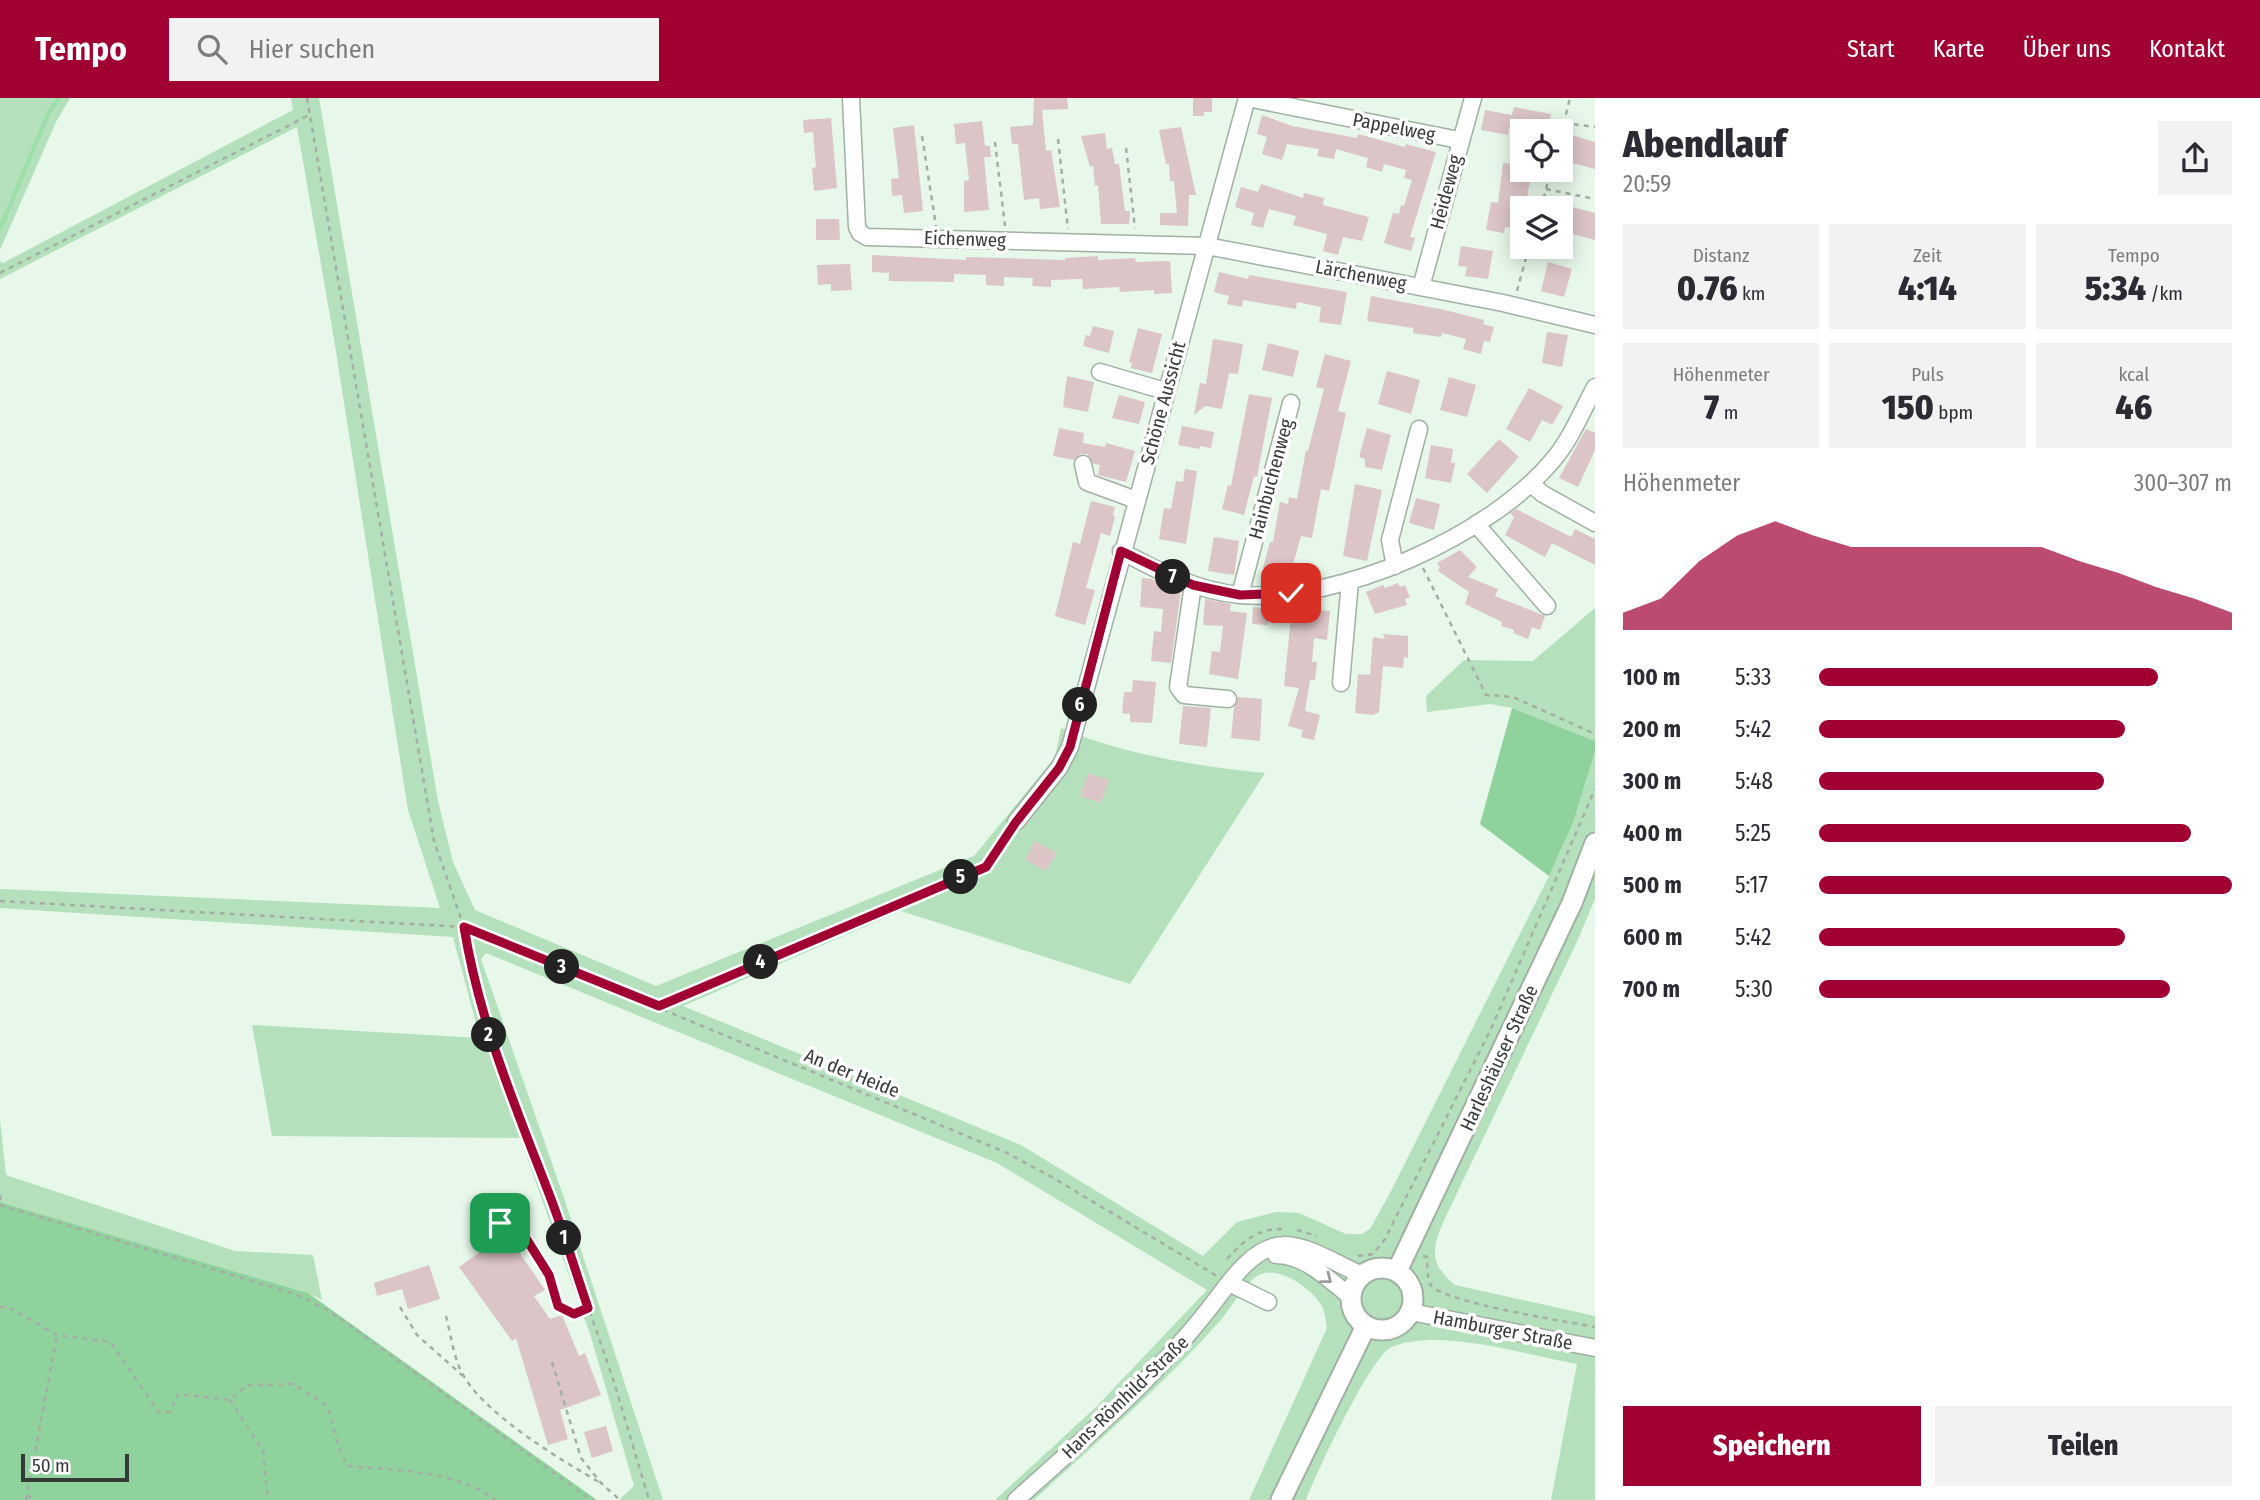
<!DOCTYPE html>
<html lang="de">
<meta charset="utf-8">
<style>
:root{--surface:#fff;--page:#f2f2f3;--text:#2b2b33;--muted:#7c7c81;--accent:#a10033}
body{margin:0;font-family:"Fira Sans Condensed",sans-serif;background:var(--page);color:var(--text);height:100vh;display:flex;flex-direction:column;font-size:26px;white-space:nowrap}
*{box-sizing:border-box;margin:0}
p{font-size:23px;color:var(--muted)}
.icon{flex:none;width:38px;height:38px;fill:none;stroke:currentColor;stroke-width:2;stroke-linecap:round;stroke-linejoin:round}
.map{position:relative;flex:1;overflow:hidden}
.side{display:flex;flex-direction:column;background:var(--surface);width:665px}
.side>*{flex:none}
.tools{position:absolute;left:1510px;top:21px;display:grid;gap:14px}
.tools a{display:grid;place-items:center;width:63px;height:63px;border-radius:0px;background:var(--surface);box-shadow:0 4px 18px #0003;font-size:35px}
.scale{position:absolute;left:21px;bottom:18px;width:108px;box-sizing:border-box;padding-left:7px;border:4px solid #353b36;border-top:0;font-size:19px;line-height:24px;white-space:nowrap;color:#353b36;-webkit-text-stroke:5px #fff;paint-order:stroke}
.pin{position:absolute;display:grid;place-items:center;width:60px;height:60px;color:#fff;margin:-30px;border-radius:14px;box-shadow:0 4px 10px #0006}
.km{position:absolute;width:35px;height:35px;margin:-18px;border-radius:50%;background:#222;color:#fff;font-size:19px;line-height:35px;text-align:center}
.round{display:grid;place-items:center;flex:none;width:74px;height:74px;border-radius:0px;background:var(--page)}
.overview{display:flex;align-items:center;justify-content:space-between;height:119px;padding:0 28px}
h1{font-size:38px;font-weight:800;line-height:52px}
.stats{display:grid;grid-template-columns:repeat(3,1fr);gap:10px;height:119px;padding:7px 28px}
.stats div{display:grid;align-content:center;border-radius:0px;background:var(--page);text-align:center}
.stats b{font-size:35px;font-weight:800}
.stats small{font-size:19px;font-weight:400}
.stats p{font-size:19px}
.chart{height:196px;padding:14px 28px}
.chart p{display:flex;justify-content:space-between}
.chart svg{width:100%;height:126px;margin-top:7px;fill:var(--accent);opacity:.7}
.primary-button{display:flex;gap:14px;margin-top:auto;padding:14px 28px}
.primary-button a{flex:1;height:80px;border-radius:0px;background:var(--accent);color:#fff;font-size:28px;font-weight:800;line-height:80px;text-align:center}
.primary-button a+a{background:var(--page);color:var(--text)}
ul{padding:0 28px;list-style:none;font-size:23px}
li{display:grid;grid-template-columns:112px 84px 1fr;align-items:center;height:52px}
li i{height:18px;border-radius:9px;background:var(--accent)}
header{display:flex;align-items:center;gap:42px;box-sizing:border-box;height:98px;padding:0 35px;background:var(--accent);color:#fff}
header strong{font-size:33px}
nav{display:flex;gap:38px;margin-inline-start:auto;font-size:24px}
.search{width:490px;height:63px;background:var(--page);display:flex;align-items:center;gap:18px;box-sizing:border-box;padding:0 24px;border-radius:0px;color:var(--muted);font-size:26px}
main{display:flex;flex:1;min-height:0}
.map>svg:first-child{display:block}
.green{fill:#b4e1bc}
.forest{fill:#90d29d}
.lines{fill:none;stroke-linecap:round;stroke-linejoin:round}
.stream{stroke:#9ddfaa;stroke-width:4.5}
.building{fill:#dcc5c6}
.minor-casing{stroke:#a0b0a2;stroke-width:19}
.major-casing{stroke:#a0b0a2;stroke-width:23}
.path{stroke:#a3afa4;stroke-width:2.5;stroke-dasharray:5 5;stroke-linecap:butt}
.minor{stroke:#fff;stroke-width:16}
.major{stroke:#fff;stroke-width:19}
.oneway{stroke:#9a9d9a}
.route-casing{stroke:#fff;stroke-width:14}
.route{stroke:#a10033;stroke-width:9}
.labels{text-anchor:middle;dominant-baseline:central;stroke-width:7;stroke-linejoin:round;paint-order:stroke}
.street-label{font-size:19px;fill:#353b36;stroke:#fff}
</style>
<header>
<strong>Tempo</strong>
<div class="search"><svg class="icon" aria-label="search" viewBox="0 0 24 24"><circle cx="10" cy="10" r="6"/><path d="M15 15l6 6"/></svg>Hier suchen</div>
<nav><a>Start</a><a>Karte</a><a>Über uns</a><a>Kontakt</a></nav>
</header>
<main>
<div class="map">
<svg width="1595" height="1402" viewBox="0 0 1595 1402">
<rect width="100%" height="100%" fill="#e7f7e9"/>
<g class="green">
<polygon points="0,0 70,0 56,24 0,152"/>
<path d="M 291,0 L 319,0 L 438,703 L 453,764 L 475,812 L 656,888 L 974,758 L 1055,659 L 1061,630 C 1121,656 1201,669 1265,675 L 1130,886 L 901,813 L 683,908 L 1021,1047 L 1203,1158 L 1237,1124 L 1276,1114 L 1299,1115 L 1346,1136 L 1362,1136 L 1370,1131 L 1390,1095 L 1549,778 L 1573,725 L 1595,654 L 1595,801 L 1576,846 L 1447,1116 C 1433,1147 1426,1163 1455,1187 L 1595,1218 L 1595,1402 L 1551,1402 L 1577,1266 C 1526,1257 1439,1229 1392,1249 C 1371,1257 1316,1376 1306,1402 L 1249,1402 L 1327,1230 C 1326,1224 1325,1216 1323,1210 C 1314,1192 1281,1168 1261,1176 C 1247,1181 1230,1212 1219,1224 C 1162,1288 1097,1344 1034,1402 L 995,1402 L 1096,1309 L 1207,1192 L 997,1065 L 486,855 L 481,861 L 563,1097 L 663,1402 L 619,1402 L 634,1388 L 591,1239 L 520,1040 L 272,1038 L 252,927 L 480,940 L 453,839 L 0,810 L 0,791 L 440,810 L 408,712 L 334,241 L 297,29 L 0,181 L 0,163 L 3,165 L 293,12 Z"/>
<polygon points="1595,510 1595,643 1512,610 1490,606 1427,614 1426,598 1464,562 1533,563"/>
<polygon points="0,1021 6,1077 235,1153 313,1157 322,1202 308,1195 0,1104"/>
</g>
<g class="forest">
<polygon points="1512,610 1595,643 1595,654 1573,725 1549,778 1480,726"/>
<polygon points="0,1104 308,1195 597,1402 0,1402"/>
</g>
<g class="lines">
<polyline class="stream" points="0,131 49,14 59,0"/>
</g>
<g class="building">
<polygon points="1034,0 1067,0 1068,11 1042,12 1046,53 1051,52 1060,109 1040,111 1039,100 1024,102 1018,46 1012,46 1010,29 1033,27"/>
<polygon points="1193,0 1212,0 1212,14 1204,14 1204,18 1193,18"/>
<polygon points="1514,9 1551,16 1548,33 1509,30 1508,37 1481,32 1485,12 1512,17"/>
<polygon points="1262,17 1292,28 1357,40 1358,36 1405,49 1406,46 1436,54 1410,139 1415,140 1411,153 1384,145 1393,115 1399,116 1401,107 1404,108 1412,82 1404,80 1406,72 1384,66 1382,74 1366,69 1368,60 1336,51 1334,61 1317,58 1319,51 1287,46 1282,62 1262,56 1267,39 1257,36"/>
<polygon points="831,20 837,90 814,93 812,70 816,69 813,34 804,35 803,22"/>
<polygon points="982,23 985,48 990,48 991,59 984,59 989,112 964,114 964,83 969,82 965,45 956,46 954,26"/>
<polygon points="914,27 923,113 904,115 902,97 892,98 891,81 899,80 893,30"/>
<polygon points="1181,29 1196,97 1189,97 1188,128 1160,127 1160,115 1177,115 1174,83 1170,83 1169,66 1166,66 1159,32"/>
<polygon points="1105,35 1107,51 1112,50 1115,66 1119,66 1125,113 1130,113 1129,126 1101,126 1098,87 1095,88 1093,68 1090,69 1081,38"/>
<polygon points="1568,36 1595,44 1595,71 1561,62"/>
<polygon points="1503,65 1522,67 1522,72 1532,72 1525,110 1522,110 1522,132 1505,129 1504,135 1486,132 1491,104 1498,105"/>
<polygon points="1261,86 1303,100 1304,95 1324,100 1323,107 1369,119 1362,143 1343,139 1338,157 1323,153 1327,136 1293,127 1296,118 1269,111 1263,130 1251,127 1254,115 1235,109 1241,89 1258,94"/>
<polygon points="1561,106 1595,115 1595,142 1561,133"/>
<polygon points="816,121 839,121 840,142 816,142"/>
<polygon points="1461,148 1493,153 1488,181 1465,178 1467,169 1458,168"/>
<polygon points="872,157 966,162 966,159 1065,162 1065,160 1098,158 1098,162 1135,160 1136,164 1170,163 1172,195 1154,196 1154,192 1120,194 1119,189 1083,191 1082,181 1051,182 1051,189 1032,188 1033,180 1004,179 1004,188 986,187 986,177 954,176 954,184 889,183 889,175 872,174"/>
<polygon points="1548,164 1572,171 1564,199 1541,193"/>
<polygon points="850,166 852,192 831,193 831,186 818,187 817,167"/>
<polygon points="1219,174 1248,181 1249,177 1347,194 1341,227 1319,224 1321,209 1297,204 1296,211 1243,202 1242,209 1227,206 1229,198 1214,194"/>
<polygon points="1371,198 1445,212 1484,222 1483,226 1494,229 1490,244 1484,243 1481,256 1463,251 1466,241 1442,235 1441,239 1413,235 1413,230 1367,223"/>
<polygon points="1093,228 1114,233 1109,255 1083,248 1086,237 1090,238"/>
<polygon points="1138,230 1162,236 1152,275 1131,270 1132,265 1129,264"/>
<polygon points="1547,234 1568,237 1562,269 1542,265"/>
<polygon points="1213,241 1243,246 1238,276 1229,275 1222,311 1205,308 1194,317 1200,285 1206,286"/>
<polygon points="1268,245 1299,253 1293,279 1262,272"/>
<polygon points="1325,256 1351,263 1338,313 1346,315 1329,393 1321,391 1312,440 1301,438 1290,477 1263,470 1270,444 1273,444 1280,404 1288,406 1289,399 1297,401 1306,352 1308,353 1324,291 1316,289"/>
<polygon points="1387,273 1420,282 1411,316 1378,306"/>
<polygon points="1067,278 1094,284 1088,314 1063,309"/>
<polygon points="1449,279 1476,287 1467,319 1440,312"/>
<polygon points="1529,290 1563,308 1552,327 1542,322 1530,344 1506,331"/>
<polygon points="1249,296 1272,300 1257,379 1254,378 1244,417 1222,411 1228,387 1231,388"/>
<polygon points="1119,297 1145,304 1139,326 1112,320"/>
<polygon points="1182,328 1214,334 1211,350 1200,348 1199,351 1178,347"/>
<polygon points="1059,330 1084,335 1083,345 1105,349 1106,345 1135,353 1126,384 1098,377 1100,367 1094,366 1087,356 1080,356 1074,362 1053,358"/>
<polygon points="1367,330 1391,337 1382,372 1365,369 1365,361 1359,359"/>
<polygon points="1586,331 1595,335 1595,352 1578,389 1559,380"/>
<polygon points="1499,341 1519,359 1487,395 1467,376"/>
<polygon points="1431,347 1453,351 1451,365 1455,365 1451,385 1425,380"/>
<polygon points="1185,371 1197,373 1186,446 1159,441 1164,410 1171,411 1176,383 1183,384"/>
<polygon points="1355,386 1382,392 1367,463 1343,458"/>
<polygon points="1416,400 1440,406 1434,432 1409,425"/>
<polygon points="1091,403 1115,409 1113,417 1115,418 1110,438 1101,435 1086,490 1095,492 1085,527 1055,518 1073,444 1080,446"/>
<polygon points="1516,411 1571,439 1575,431 1595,441 1595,467 1552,445 1545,459 1505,437 1514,419 1510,415"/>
<polygon points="1214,439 1239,443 1234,477 1208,473"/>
<polygon points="1460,452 1477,469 1468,479 1498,491 1495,498 1545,518 1540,532 1532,529 1528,541 1513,535 1514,532 1501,528 1502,524 1465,506 1469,494 1438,473 1440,469 1437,465"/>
<polygon points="1142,480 1152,481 1165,489 1181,493 1171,565 1151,563 1154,533 1161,534 1163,511 1140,509"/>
<polygon points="1398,485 1400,489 1405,487 1410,499 1405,501 1407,507 1375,516 1366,494 1383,487 1385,490"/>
<polygon points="1205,501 1231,506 1230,513 1247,515 1238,581 1209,576 1212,553 1220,554 1223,528 1203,527"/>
<polygon points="1270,507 1330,513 1327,542 1314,540 1312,564 1317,564 1315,582 1310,582 1305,613 1320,617 1314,642 1301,639 1303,632 1288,628 1299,590 1284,588 1291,519 1269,518 1268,527 1252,526 1253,509 1269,511"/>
<polygon points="1383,536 1408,538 1408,560 1404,559 1403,570 1383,568 1379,614 1373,617 1355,615 1358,576 1370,577 1373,539 1385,541"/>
<polygon points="1133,582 1156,584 1152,625 1130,624 1130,616 1122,615 1124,594 1132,594"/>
<polygon points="1238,599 1262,601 1260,643 1231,640 1234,609"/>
<polygon points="1183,608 1211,610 1207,649 1179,646"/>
<polygon points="1088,675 1109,682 1101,705 1080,698"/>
<polygon points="1035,743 1057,755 1046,773 1025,762"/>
<polygon points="502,1129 545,1192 534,1198 550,1221 562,1217 579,1258 585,1255 601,1297 560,1312 568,1341 548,1347 516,1240 512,1243 459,1169 484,1151 480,1144"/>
<polygon points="429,1167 440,1201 408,1211 402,1191 377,1198 374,1185"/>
<polygon points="606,1328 613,1353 592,1360 584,1334"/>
</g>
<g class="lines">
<defs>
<g id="minor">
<polyline points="851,0 857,129 860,135 867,139 1207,148 1503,205 1595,227"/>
<polyline points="1247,0 1459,42"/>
<polyline points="1421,189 1473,0"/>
<polyline points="1100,274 1165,293"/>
<polyline points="1083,366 1087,384 1136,402"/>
<polyline points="1531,386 1543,396 1595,425"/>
<polyline points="1476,426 1547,508"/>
<path d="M 1121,453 C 1158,473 1197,493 1240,497 C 1340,505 1490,438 1553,362 C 1571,341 1582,313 1595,289"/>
<polyline points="1395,468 1390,442 1419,331"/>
<polyline points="1193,487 1178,589 1184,597 1228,601"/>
<polyline points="1240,497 1291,305"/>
<polyline points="1341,585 1350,483"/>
<polyline points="1016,724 1059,670 1070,649 1247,0"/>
<path d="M 1276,1157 C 1305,1157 1328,1181 1351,1199"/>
<polyline points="1229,1185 1268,1204"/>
<polyline points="1411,1214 1595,1250"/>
<path d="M 1016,1402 C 1086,1339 1158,1278 1215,1203 C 1231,1182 1253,1149 1283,1147 C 1304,1145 1341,1168 1362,1177"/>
</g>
<g id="major">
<circle cx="1382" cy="1201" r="31"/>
<polyline points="1397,1173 1572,805 1595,745"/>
<polyline points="1281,1402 1366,1228"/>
</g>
</defs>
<use href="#minor" class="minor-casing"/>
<use href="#major" class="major-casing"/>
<g class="path">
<polyline points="307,0 434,743 464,829 472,879 491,945 547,1089 614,1284 649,1402"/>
<polyline points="1564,25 1595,29"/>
<polyline points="1561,36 1570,0"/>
<polyline points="922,38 936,128"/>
<polyline points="1058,41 1068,131"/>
<polyline points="995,44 1005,128"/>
<polyline points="1126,50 1135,130"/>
<polyline points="1546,91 1595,101"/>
<polyline points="1541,110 1551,72"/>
<polyline points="0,175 309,17"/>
<polyline points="1517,193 1529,149"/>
<polyline points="1423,470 1486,597 1513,599 1595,636"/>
<polyline points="0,803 464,829 1005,1054 1050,1078 1217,1178"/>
<polyline points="659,908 986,769 1009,735"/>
<polyline points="0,1097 1,1107"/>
<polyline points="0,1107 295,1196 331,1214 591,1402"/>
<polyline points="1297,1132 1317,1138"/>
<polyline points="479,1137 500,1125 517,1126 549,1177 558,1208 574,1216 588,1210"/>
<polyline points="1358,1158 1373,1156 1385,1141 1491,931 1595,691"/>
<path d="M 1423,1158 L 1427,1159 C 1428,1167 1426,1180 1431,1187 C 1441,1204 1569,1224 1595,1229"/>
<path d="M 1227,1161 C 1243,1143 1258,1130 1283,1131"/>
<path d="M 0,1209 L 8,1209 L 57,1237 L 110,1244 L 159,1314 L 170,1314 L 178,1296 L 230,1302 L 247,1287 L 293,1286 L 328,1308 L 340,1354 L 348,1368 C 392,1372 461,1373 495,1402"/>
<polyline points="400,1209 417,1237 463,1278"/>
<path d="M 446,1218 C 451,1237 454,1264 465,1280 C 488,1318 562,1363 601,1385"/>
<polyline points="552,1264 581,1360 601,1385 620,1402"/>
<polyline points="230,1302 263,1353 268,1402"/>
<polyline points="27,1397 36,1402"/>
<polyline points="26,1402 57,1237"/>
</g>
<use href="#minor" class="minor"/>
<use href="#major" class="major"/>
</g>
<defs><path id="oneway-chevron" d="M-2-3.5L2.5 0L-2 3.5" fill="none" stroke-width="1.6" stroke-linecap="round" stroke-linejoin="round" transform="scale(1.75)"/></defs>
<use class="oneway" href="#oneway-chevron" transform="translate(1327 1181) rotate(38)"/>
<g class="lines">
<defs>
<path id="route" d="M 500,1125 L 517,1126 L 549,1177 L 558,1208 L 574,1216 L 588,1210 C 574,1169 562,1128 546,1088 C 513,1003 479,921 464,829 L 659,908 L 986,769 L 1016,724 L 1059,670 L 1070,649 L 1121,453 L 1193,487 L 1240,497 L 1291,495"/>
</defs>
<use href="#route" class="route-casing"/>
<use href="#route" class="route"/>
</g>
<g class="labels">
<g class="street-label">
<text transform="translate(1394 29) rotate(11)">Pappelweg</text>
<text transform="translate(1446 94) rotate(-75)">Heideweg</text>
<text transform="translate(965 141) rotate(2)">Eichenweg</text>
<text transform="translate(1361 177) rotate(11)">Lärchenweg</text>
<text transform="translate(1163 305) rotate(-75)">Schöne Aussicht</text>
<text transform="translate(1271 381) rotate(-75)">Hainbuchenweg</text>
<text transform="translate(1499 960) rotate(-65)">Harleshäuser Straße</text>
<text transform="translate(852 975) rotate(22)">An der Heide</text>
<text transform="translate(1503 1232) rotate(11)">Hamburger Straße</text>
<text transform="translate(1125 1299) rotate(-44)">Hans-Römhild-Straße</text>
</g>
</g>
</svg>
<div class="tools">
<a><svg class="icon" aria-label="locate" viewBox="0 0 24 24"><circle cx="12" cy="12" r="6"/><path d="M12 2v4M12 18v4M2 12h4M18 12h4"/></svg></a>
<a><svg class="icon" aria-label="layers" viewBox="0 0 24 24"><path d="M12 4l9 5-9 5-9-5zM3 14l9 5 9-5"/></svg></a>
</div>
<div class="scale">50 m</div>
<div class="pin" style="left:500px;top:1125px;background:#1e9e55"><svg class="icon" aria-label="arrive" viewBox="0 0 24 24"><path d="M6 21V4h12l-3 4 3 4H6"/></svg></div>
<div class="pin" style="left:1291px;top:495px;background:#d93025"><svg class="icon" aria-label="check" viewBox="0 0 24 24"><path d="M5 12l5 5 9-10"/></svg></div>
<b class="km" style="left:564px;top:1140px">1</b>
<b class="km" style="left:489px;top:937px">2</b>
<b class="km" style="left:562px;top:869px">3</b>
<b class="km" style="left:761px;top:864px">4</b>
<b class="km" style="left:961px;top:779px">5</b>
<b class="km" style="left:1080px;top:607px">6</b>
<b class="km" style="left:1173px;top:479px">7</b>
</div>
<section class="side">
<div class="overview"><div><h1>Abendlauf</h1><p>20:59</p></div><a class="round"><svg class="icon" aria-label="share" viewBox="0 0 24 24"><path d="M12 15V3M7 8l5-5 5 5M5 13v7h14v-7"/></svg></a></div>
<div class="stats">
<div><p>Distanz</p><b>0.76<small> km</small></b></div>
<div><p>Zeit</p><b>4:14</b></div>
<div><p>Tempo</p><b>5:34<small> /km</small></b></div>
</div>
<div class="stats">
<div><p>Höhenmeter</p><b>7<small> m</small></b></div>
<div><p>Puls</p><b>150<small> bpm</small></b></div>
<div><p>kcal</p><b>46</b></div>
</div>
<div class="chart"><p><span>Höhenmeter</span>300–307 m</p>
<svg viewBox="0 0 160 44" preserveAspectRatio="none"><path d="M0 44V38L10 33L20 20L30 11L40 6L50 11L60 15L70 15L80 15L90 15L100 15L110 15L120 20L130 24L140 29L150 33L160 38V44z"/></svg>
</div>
<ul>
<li><b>100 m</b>5:33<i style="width:82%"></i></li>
<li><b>200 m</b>5:42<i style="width:74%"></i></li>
<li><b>300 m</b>5:48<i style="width:69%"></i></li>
<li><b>400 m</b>5:25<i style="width:90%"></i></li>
<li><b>500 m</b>5:17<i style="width:100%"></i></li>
<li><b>600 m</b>5:42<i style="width:74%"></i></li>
<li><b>700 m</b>5:30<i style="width:85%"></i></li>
</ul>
<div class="primary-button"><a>Speichern</a><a>Teilen</a></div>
</section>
</main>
